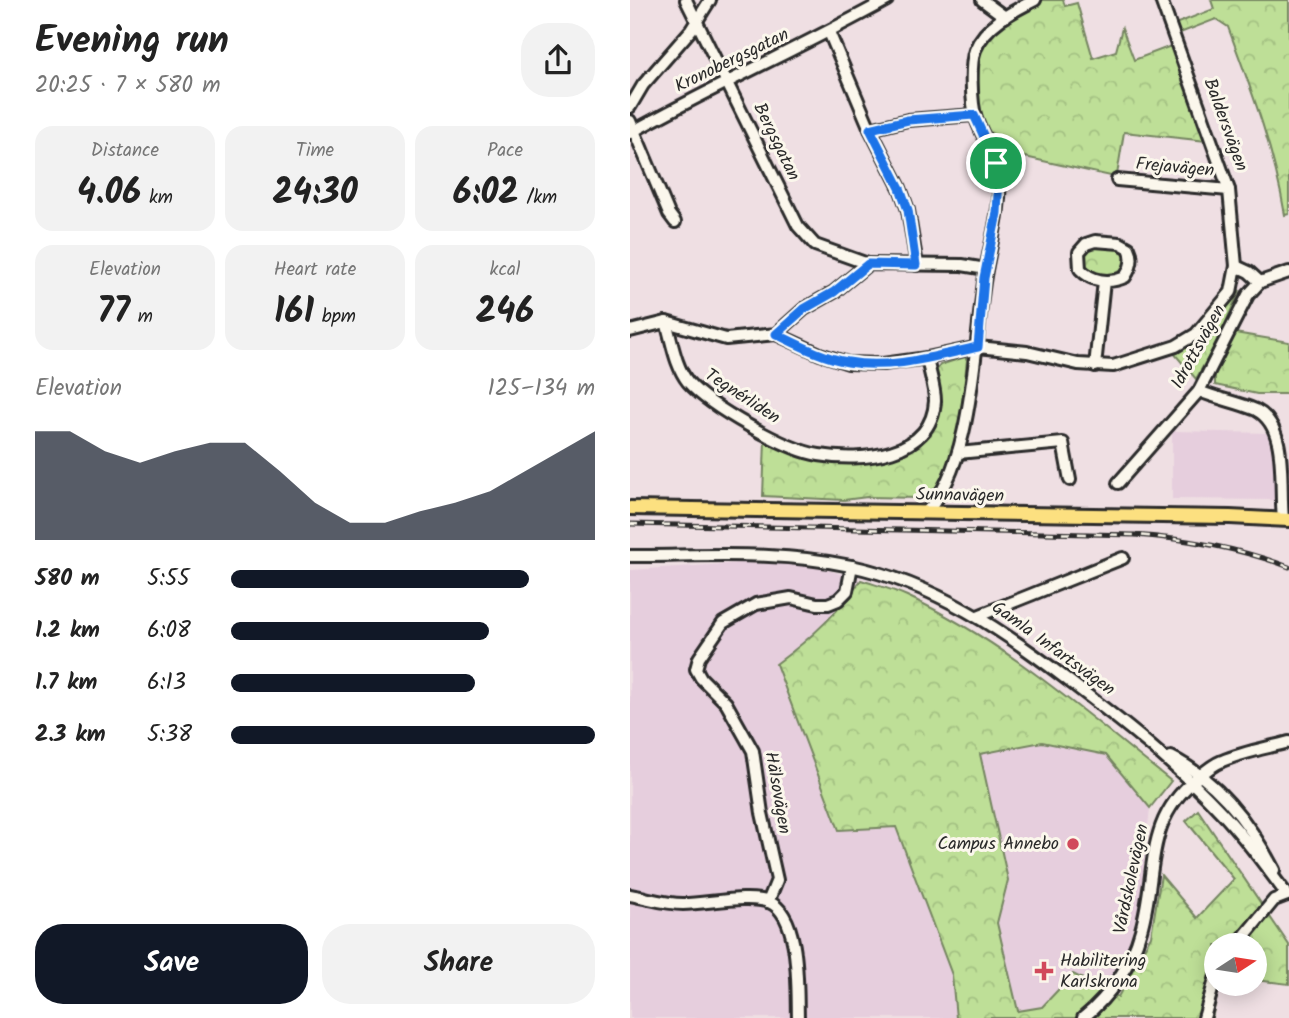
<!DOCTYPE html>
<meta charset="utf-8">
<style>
:root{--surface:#fff;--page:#f2f2f2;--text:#222;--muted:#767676;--accent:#111827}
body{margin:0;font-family:Kalam,sans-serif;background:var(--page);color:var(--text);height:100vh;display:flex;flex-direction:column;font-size:26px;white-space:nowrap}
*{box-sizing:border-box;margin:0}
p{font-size:23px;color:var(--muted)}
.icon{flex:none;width:38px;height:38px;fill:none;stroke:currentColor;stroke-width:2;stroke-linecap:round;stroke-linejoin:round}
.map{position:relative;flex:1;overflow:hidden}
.details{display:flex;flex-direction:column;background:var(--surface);width:630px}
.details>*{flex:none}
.needle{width:46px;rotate:78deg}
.fabs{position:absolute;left:574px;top:933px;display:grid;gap:14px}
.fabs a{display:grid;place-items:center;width:63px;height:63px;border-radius:50%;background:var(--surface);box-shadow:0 4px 18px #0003;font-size:35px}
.pin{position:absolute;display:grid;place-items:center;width:60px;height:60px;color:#fff;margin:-30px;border:4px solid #fff;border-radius:50%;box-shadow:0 2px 7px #0007}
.round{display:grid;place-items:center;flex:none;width:74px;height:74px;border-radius:28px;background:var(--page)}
.head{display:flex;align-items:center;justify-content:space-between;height:119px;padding:0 35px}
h1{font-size:38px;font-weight:800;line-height:52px}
.figures{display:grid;grid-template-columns:repeat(3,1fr);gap:10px;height:119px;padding:7px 35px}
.figures div{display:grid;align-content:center;border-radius:18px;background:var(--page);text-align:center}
.figures b{font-size:35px;font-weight:800}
.figures small{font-size:19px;font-weight:400}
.figures p{font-size:19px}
.chart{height:196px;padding:14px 35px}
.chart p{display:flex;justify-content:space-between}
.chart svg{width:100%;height:126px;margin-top:7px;fill:var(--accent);opacity:.7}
.action{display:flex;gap:14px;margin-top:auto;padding:14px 35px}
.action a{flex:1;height:80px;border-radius:28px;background:var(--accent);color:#fff;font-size:28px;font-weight:800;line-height:80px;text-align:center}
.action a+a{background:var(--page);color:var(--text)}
ul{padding:0 35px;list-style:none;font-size:23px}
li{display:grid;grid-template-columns:112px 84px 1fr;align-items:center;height:52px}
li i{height:18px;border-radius:9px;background:var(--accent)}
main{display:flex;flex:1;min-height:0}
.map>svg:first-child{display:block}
.built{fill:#e6cedd}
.forest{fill:url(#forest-crowns);stroke:#748561;stroke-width:2}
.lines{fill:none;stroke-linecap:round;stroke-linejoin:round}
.minor-casing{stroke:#2b2b2b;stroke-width:16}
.major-casing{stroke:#2b2b2b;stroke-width:18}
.minor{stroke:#fbf7ec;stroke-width:10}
.major{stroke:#fce080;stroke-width:12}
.rail-casing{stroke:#2b2b2b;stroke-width:5}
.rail{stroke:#fbf7ec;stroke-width:2.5;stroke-dasharray:8;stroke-linecap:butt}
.route-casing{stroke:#fff;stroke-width:14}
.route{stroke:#1a73e8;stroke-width:9}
.poi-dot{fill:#d1495b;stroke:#fbf7ec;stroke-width:2.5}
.labels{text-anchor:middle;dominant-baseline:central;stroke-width:6;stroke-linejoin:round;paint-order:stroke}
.street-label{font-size:18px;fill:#2b2b2b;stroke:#fbf7ec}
.poi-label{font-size:18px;fill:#2b2b2b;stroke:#fbf7ec;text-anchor:end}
</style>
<main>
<section class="details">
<div class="head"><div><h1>Evening run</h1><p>20:25 · 7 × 580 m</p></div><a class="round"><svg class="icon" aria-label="share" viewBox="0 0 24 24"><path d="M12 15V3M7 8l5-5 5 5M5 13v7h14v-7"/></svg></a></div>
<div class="figures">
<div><p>Distance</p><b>4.06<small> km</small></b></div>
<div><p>Time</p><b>24:30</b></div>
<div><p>Pace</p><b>6:02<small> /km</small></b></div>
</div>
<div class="figures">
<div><p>Elevation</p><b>77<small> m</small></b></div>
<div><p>Heart rate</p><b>161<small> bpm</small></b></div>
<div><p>kcal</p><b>246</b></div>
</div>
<div class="chart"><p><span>Elevation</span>125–134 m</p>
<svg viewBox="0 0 160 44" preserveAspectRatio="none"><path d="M0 44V6L10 6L20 13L30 17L40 13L50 10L60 10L70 20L80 31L90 38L100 38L110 34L120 31L130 27L140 20L150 13L160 6V44z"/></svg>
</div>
<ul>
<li><b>580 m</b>5:55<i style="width:82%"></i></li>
<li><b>1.2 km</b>6:08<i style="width:71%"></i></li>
<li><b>1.7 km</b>6:13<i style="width:67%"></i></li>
<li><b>2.3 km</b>5:38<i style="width:100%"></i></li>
</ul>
<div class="action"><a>Save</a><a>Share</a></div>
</section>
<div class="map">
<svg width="659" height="1018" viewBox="0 0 659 1018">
<defs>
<pattern id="forest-crowns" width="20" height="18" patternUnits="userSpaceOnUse" patternTransform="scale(1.75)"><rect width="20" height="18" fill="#bedf97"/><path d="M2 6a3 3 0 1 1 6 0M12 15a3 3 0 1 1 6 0" fill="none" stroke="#a3c082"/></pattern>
</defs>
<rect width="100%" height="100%" fill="#efdfe3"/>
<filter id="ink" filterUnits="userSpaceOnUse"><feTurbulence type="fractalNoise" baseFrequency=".0143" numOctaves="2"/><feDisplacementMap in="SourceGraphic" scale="14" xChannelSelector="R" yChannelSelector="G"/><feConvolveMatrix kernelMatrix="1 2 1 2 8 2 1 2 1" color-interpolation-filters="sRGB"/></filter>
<g filter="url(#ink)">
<g class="built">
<polygon points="542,431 639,433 647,461 646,500 542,499"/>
<polygon points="111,563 156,564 191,568 231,580 215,605 176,642 146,664 266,827 322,975 326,1018 0,1018 0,570"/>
<polygon points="412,742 476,755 520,808 510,901 497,949 485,972 471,989 443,974 412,1007 388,1011 367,923 378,880 349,754"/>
</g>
<g class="forest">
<polygon points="413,0 433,0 435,6 447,3 463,58 486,51 492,28 504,60 541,46 577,141 494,132 487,175 485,177 395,157 373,163 348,117 346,64 349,52 357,36"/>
<path d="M 581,0 L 659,0 L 659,214 L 655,215 C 644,149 621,89 598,27 L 586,19 L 550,33 L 545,24 L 584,9 Z"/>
<path d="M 464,245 L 494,249 L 497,253 L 495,270 C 482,281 471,277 456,272 L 452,257 L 455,250 Z"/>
<polygon points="610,290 588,340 566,379 543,352 577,330"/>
<polygon points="605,333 659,342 659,394 627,394 585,385 585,371"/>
<path d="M 335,357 L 337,360 C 333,394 329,485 290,498 L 237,497 L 214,500 L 133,496 L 135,440 C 164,447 195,458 224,461 C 252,464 292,452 303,424 C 311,407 308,389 306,371 L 310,365 Z"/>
<path d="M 231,580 C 246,585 262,589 277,596 C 375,641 457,715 541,781 L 520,808 L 476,755 L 412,742 L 350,754 L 378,880 L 367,923 L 388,1011 L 412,1007 L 443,974 L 488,997 L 521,936 L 531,875 L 567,918 L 604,879 L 556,821 L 568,810 L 659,945 L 659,984 L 625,980 L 625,945 L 586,945 L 586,984 L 590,984 L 582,1018 L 326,1018 L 322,975 L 266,827 L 209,830 L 146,664 C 179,640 208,614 231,580 Z"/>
</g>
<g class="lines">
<defs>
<g id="minor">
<polyline points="56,0 168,226 185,245 238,264"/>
<polyline points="352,0 375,17"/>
<polyline points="531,0 599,190 606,266"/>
<polyline points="199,32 240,129 270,188 278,210 287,265"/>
<polyline points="0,107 13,85 61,30 80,0"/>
<polyline points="0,121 39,214 45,222"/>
<polyline points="240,129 278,120 344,115"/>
<path d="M 0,133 C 84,86 172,47 257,0"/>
<polyline points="487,180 599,190"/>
<path d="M 465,241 L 490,243 L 499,248 C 504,258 501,268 495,277 C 479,284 462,282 450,269 L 449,252 L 456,244 Z"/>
<path d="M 36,322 C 42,341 45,366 58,382 C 80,407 156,450 189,455 C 231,462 302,457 305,401 C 305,387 299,371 297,358"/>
<polyline points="0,331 36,322 96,339 146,334 174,309 204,292 238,264 332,265 356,269"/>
<polyline points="146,334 190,354 218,363 253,364 297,358 348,347 397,352 448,364 483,366 546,346 566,334 601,292 606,266 619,272 630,282"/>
<polyline points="465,366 474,281"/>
<path d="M 569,391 C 588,399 607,402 626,410 C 659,427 649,484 653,519"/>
<polyline points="328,453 433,443 440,480"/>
<polyline points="488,483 569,391 618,295 630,282 659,272"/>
<path d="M 295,513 C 344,467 344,341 355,276 C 360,244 372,209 369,177 C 367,156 352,137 346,118 C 341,104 340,63 345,50 C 355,25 383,11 405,0"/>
<path d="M 0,556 C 74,556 148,550 221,566 C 305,584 373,630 439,681 C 493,722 545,763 591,812 C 616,838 636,867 657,895"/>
<polyline points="348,616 493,558"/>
<path d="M 541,757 C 587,780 621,825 644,870"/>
<path d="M 0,895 C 18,898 35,904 53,904 C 77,904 118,894 139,902 C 171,915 167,990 168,1018"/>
<polyline points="138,902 147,880 132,813 123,751 96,703 71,678 66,669 69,658 93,623 126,604 161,598 187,604 198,604 208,600 217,591 222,566"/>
<polyline points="607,945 644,900 657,895"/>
<path d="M 453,1018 C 480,996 502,964 511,930 C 528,872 513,822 566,779 C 574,772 582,765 592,761 C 613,752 637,748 659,742"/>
<polyline points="574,1018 586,976"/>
</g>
<polyline id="major" points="0,508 600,517 659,520"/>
</defs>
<use href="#minor" class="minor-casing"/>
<use href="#major" class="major-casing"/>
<use href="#minor" class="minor"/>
<use href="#major" class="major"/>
<defs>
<path id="rail" d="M 0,524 L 505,535 C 558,539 609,548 659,567"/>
</defs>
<use href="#rail" class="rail-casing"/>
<use href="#rail" class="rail"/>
</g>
</g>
<g class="lines" filter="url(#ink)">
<defs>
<path id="route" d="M 344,115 L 366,163 L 369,176 L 367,213 L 354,278 L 348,347 C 306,356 260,370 218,362 C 193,358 169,345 146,334 L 174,309 L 204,292 L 238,264 L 286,265 L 278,210 L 270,188 L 240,129 L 278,120 Z"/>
</defs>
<use href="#route" class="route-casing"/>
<use href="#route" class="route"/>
</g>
<g class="poi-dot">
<circle cx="443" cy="844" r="7"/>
<path d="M410.5 960.5h7v7h7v7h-7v7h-7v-7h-7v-7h7z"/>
</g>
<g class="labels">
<g class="street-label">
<text transform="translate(102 61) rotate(-26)">Kronobergsgatan</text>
<text transform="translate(595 125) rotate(70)">Baldersvägen</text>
<text transform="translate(146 142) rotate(64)">Bergsgatan</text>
<text transform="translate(545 168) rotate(5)">Frejavägen</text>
<text transform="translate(569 347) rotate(-61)">Idrottsvägen</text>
<text transform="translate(112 397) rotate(33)">Tegnérliden</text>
<text transform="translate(330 496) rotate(1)">Sunnavägen</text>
<text transform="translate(423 649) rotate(36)">Gamla Infartsvägen</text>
<text transform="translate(147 793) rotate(80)">Hälsovägen</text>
<text transform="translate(502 879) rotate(-78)">Vårdskolevägen</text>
</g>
<g class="poi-label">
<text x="429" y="844">Campus Annebo</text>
<text x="430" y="961" text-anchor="start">Habilitering<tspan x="430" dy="21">Karlskrona</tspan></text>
</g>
</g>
</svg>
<div class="fabs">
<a><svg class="needle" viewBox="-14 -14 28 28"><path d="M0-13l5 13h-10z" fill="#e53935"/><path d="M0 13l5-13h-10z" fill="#767676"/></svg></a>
</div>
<div class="pin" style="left:366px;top:163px;background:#1e9e55"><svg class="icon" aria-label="arrive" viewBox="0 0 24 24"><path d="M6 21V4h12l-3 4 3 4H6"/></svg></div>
</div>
</main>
